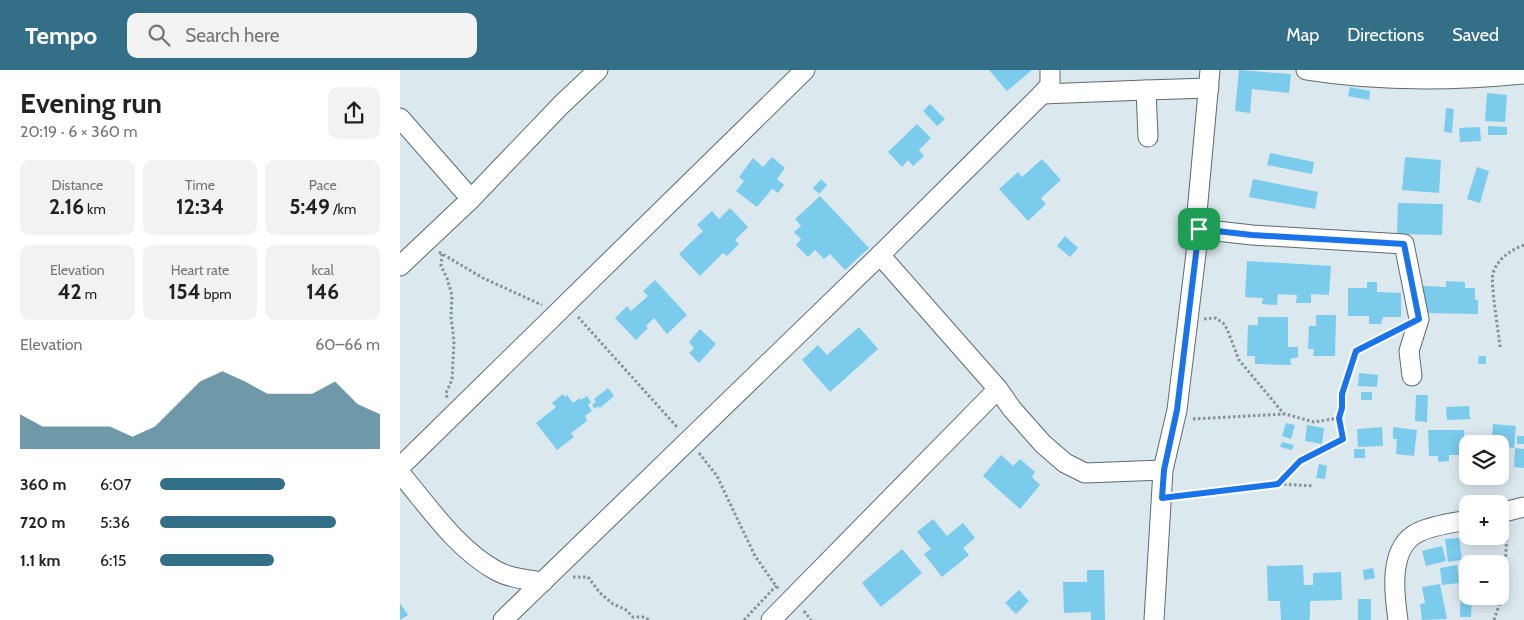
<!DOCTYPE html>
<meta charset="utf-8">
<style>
:root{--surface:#fff;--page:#f2f2f2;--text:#222;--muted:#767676;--accent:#336f86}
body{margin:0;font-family:Cabin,sans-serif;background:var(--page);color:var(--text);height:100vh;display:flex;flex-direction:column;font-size:19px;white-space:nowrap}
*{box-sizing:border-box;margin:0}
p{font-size:16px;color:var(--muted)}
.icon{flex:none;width:28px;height:28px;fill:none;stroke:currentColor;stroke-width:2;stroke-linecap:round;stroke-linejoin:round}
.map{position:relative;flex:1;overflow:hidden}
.side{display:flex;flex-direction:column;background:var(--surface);width:400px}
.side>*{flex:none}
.buttons{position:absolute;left:1059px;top:365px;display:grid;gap:10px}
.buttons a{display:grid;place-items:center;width:50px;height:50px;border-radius:10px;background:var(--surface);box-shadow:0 2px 12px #0003;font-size:25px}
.pin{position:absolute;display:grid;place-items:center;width:42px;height:42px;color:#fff;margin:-21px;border-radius:10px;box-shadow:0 2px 8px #0006}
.round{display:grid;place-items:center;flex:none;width:52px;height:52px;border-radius:10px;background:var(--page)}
.summary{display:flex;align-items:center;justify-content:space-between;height:85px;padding:0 20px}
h1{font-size:28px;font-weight:700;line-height:38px}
.figures{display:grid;grid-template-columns:repeat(3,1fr);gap:8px;height:85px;padding:5px 20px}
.figures div{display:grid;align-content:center;border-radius:10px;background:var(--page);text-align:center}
.figures b{font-size:21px;font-weight:700}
.figures small{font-size:14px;font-weight:400}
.figures p{font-size:14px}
.chart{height:140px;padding:10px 20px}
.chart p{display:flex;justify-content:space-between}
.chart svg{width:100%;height:90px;margin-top:5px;fill:var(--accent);opacity:.7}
ul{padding:0 20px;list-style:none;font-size:16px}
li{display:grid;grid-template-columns:80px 60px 1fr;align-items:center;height:38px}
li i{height:12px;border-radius:6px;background:var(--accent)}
header{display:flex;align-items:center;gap:30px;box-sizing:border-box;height:70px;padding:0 25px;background:var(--accent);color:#fff}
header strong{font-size:24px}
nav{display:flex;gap:28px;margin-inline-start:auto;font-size:18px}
.search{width:350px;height:45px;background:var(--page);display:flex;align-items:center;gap:12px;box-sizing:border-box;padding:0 18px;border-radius:10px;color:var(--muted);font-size:19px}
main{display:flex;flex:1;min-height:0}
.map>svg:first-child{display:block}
.building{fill:#7bcbec}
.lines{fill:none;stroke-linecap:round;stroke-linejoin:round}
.minor-casing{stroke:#5f6a6f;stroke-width:21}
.path{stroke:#889196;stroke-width:3;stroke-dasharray:2.5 2.5;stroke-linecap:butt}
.minor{stroke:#fff;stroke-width:19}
.route-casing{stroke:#fff;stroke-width:10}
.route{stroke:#1a73e8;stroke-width:6}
</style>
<header>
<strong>Tempo</strong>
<div class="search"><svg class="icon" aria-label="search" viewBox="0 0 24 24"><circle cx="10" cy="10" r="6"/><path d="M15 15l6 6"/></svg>Search here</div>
<nav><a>Map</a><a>Directions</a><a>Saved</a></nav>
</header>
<main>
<section class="side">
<div class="summary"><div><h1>Evening run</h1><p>20:19 · 6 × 360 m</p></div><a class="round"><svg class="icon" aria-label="share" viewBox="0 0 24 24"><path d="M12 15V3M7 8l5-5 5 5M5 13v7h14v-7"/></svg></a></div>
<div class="figures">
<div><p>Distance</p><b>2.16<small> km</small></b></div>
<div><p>Time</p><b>12:34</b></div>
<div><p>Pace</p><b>5:49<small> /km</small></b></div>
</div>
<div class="figures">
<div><p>Elevation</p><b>42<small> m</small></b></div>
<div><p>Heart rate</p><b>154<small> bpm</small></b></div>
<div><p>kcal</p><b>146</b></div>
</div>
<div class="chart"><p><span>Elevation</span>60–66 m</p>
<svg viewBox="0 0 160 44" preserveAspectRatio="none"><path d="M0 44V27L10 33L20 33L30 33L40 33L50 38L60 33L70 22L80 11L90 6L100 11L110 17L120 17L130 17L140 11L150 22L160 27V44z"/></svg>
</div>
<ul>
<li><b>360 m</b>6:07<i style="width:57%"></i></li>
<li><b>720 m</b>5:36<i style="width:80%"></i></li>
<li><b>1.1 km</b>6:15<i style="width:52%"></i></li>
</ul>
</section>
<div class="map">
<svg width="1124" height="550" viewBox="0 0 1124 550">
<rect width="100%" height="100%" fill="#dbe8ee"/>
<g class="building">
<polygon points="589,0 632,0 607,21"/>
<polygon points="839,0 891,4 889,23 852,19 850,43 835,41"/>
<polygon points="950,17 970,21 969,30 948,26"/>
<polygon points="1087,23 1107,25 1105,52 1085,51"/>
<polygon points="530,34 545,49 537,56 523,41"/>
<polygon points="1046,38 1054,39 1052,63 1044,62"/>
<polygon points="517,54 531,68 519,80 524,86 513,96 508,90 502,97 488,82"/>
<polygon points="1088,56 1107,57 1107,65 1088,65"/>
<polygon points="1080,57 1081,71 1060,72 1059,58"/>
<polygon points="870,83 914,92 912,104 867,95"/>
<polygon points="372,87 385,98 377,109 384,115 378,123 372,119 357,137 336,121 344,111 339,107 353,88 363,97"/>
<polygon points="1005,87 1041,90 1039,123 1002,120"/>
<polygon points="642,89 661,110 641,128 646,134 628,151 599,119 618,102 622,107"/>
<polygon points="1077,97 1089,101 1080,133 1067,129"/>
<polygon points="421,109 427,115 419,124 413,118"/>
<polygon points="853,109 918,122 915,139 849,127"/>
<polygon points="420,126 469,178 445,200 430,184 424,189 415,180 408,187 396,175 401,169 394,162 401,156 395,149"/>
<polygon points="998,133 1043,134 1042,165 997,164"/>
<polygon points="330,138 348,157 335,170 339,174 327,186 323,183 300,206 279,184 303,161 297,155 312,141 319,149"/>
<polygon points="665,166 678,178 670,187 657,176"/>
<polygon points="847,191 931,196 929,225 911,224 911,233 896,233 897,225 878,224 877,235 862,234 863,228 845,227"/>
<polygon points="255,210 287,245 267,264 254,248 246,256 248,258 236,270 215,248 227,236 231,241 248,226 243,221"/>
<polygon points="1046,211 1065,212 1065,218 1075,218 1075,230 1078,230 1078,244 1023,243 1023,216 1046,217"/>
<polygon points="967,212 977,212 977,222 1001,223 1001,247 983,247 981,254 969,254 969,246 948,246 948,218 967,218"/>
<polygon points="916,245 936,245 935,286 913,286 914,279 908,279 909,256 916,256"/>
<polygon points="858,247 888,247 888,277 898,277 898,287 890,289 891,295 855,294 855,286 847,286 848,255 858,255"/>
<polygon points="459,257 478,279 430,322 402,290 418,275 427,285"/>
<polygon points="300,259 316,274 299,293 289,283 294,278 289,272"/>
<polygon points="1079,286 1086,286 1086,294 1078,294"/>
<polygon points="959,303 978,305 977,317 958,316"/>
<polygon points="208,318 214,326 200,338 198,336 195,339 192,335 196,332 194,329"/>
<rect x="961" y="322" width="11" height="8"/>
<polygon points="163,324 165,327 167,325 173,333 180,328 181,330 187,326 191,332 188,335 192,341 185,346 187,351 171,363 174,367 157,380 136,353 156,337 152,333"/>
<polygon points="1016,325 1028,325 1027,352 1015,351"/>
<polygon points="1069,336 1070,349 1047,350 1046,337"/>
<polygon points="886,353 895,355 891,369 882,366"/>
<polygon points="1093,354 1116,356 1114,378 1100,376 1101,370 1092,369"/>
<polygon points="907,355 924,358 922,374 905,371"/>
<polygon points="982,357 983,376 958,377 957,359"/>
<polygon points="993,357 1017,360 1014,386 996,384 997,369 993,369"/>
<polygon points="1028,360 1064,360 1065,385 1049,385 1049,391 1038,392 1038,386 1029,386"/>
<rect x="1117" y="366" width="7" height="8"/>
<polygon points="882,372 894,375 892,380 880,377"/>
<polygon points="1115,378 1124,379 1124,398 1114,397"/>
<rect x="954" y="379" width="11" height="9"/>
<polygon points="601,385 613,396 620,389 635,402 632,407 640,415 620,439 583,406"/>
<polygon points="919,394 927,396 925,409 916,408"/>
<polygon points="533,449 547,466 563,453 575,468 563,478 569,485 542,507 524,484 531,479 517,462"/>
<polygon points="1059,468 1062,490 1048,492 1045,469"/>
<polygon points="1042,476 1046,491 1026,496 1022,481"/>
<polygon points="502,479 522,503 481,537 462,513"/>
<polygon points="903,495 904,515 913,515 913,503 941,502 942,530 910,531 910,547 909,550 881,550 880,531 868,531 867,496"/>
<polygon points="1057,495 1059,513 1042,515 1040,498"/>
<polygon points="973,498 975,508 964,510 963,500"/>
<polygon points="687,500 704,500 705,550 691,550 691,542 664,543 663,512 687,512"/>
<polygon points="1061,502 1068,503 1068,526 1072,526 1071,547 1060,547"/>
<polygon points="1040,514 1047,549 1022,550 1020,534 1025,533 1022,517"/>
<polygon points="619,520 629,531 616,544 605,533"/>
<rect x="958" y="529" width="13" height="21"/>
<polygon points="0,533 8,545 0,550"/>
</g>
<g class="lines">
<defs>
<g id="minor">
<path d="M 906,0 C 979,12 1051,11 1124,4"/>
<polyline points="642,24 746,20"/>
<polyline points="0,48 71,129"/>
<polyline points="748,67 746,20 809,18"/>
<polyline points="799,159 852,165 1004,174 1019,249 1009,281 1012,306"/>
<polyline points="480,185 598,319 612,339 643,374 665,393 685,403 763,400"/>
<polyline points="0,196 71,129 161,35 198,0"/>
<polyline points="0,397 405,0"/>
<path d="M 0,403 C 29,437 56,478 95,500 C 109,508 128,510 143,512"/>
<polyline points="1100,443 1124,437"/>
<polyline points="103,550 480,185 642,24 650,15 650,0"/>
<polyline points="371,550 598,319"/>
<polyline points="754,550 763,400 777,340 799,159 797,143 810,0"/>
<path d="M 998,550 C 994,523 988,476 1019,462 C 1033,455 1052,453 1068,450"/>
</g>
</defs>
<use href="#minor" class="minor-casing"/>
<g class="path">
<polyline points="39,182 83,208 142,235"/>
<polyline points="42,184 41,196 47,208 52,225 51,247 54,271 52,310 46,323 47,328"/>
<polyline points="178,247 277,357"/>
<polyline points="804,249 816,248 823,253 827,259 839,290 884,344"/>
<path d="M 1100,277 C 1099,264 1090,212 1093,203 C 1098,188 1111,180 1124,175"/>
<polyline points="793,349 885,344 914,352 939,348 942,338 942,324 956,281 997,260"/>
<polyline points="299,383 317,406 355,486 376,516 379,519"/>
<polyline points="879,414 914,416"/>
<polyline points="779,426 878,414 899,391 943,369 939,348"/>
<polyline points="173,507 188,507 200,523 213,534 225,539 233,547 243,547 250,550"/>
<polyline points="404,541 411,550"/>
<polyline points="344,550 376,516"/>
<polyline points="1094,550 1104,520 1107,460"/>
</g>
<use href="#minor" class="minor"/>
</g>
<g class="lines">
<defs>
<polygon id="route" points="799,159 852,165 1004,174 1019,249 956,281 942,324 942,338 939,348 943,369 900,391 878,414 762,428 764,400 777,340"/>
</defs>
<use href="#route" class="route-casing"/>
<use href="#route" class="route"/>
</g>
</svg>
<div class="buttons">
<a><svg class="icon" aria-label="layers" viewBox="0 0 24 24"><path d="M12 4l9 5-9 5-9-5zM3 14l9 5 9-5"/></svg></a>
<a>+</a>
<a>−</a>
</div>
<div class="pin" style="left:799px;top:159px;background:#1e9e55"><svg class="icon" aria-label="arrive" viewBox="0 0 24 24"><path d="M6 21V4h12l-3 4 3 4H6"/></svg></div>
</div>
</main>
